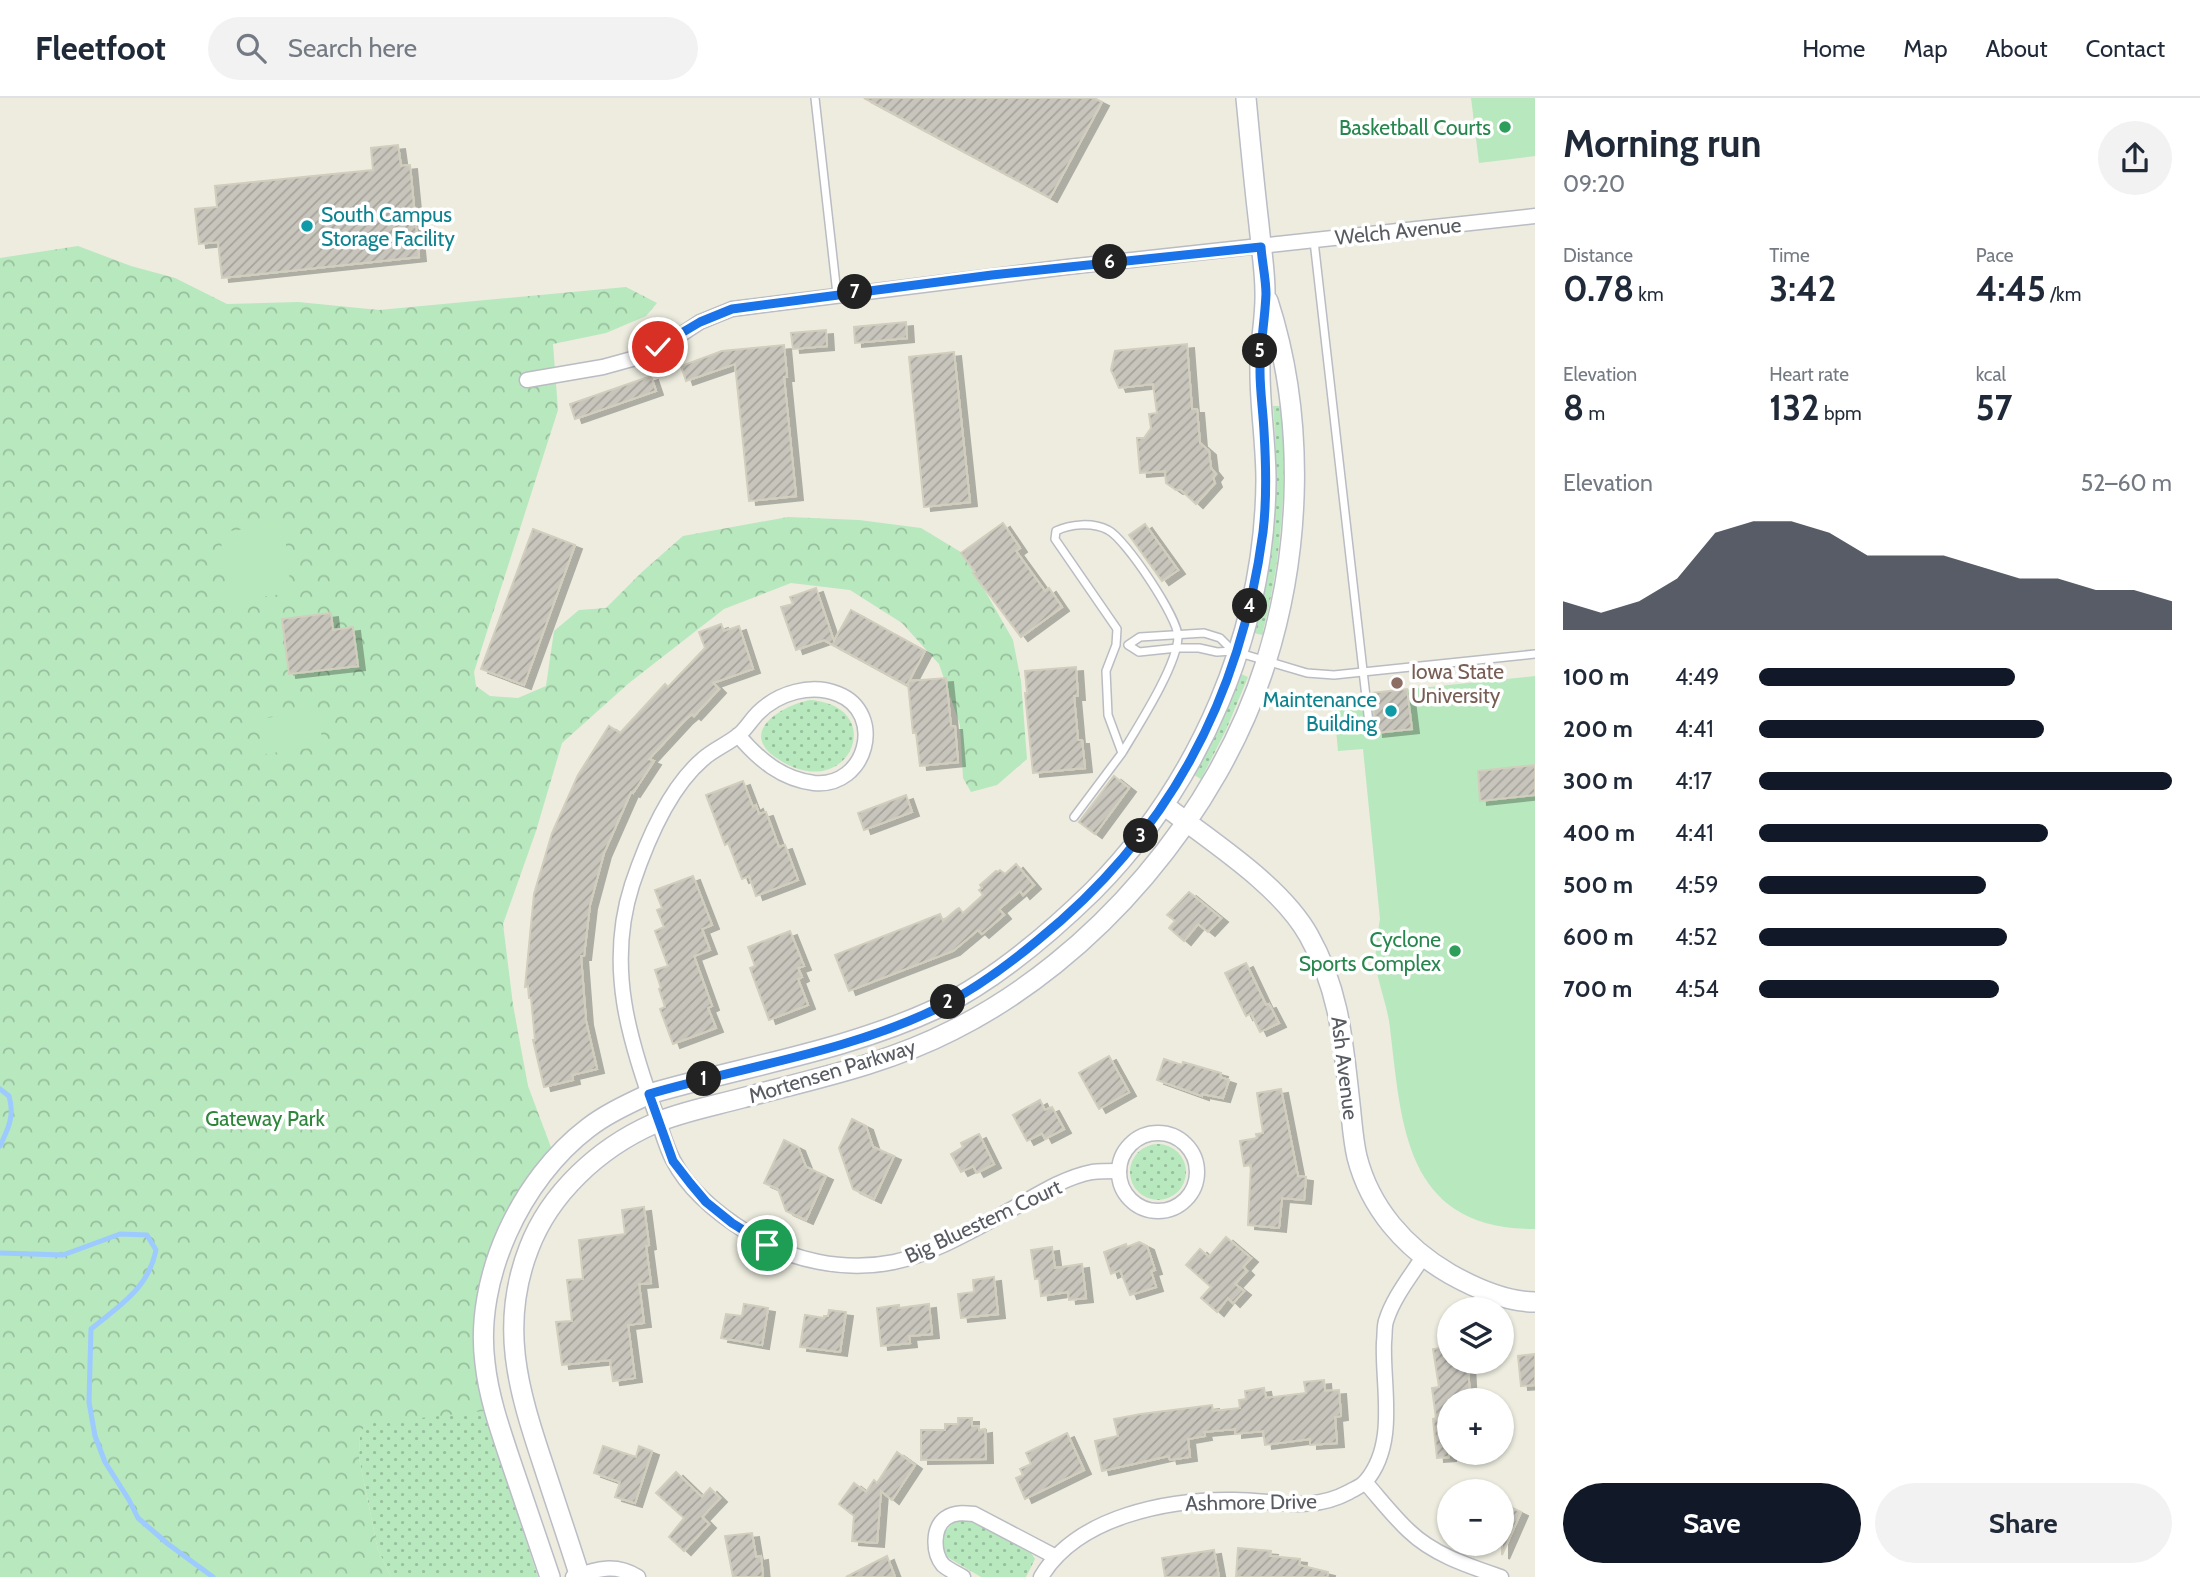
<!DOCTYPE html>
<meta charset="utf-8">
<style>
:root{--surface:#fff;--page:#f2f2f3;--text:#1f2937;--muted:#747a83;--line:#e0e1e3;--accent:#111827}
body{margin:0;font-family:Cabin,sans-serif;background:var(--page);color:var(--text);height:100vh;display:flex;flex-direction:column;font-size:26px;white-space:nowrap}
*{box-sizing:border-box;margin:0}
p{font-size:23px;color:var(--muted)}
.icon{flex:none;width:38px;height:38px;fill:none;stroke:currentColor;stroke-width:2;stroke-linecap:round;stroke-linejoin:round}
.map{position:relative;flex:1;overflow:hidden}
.side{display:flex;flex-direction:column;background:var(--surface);width:665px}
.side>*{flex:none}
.fabs{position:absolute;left:1437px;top:1199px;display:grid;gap:14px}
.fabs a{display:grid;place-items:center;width:77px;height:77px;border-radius:50%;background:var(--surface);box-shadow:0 2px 5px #0004;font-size:35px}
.pin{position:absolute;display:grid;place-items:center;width:60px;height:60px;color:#fff;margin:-30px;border:4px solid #fff;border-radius:50%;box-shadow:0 2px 7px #0007}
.km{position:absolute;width:35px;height:35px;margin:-18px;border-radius:50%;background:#222;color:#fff;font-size:19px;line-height:35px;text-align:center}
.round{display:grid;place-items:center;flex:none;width:74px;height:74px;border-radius:37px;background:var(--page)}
.head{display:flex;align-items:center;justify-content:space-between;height:119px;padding:0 28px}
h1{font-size:38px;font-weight:700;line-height:52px}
.figures{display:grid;grid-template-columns:repeat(3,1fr);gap:10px;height:119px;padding:7px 28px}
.figures div{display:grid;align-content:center}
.figures b{font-size:35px;font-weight:700}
.figures small{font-size:19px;font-weight:400}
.figures p{font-size:19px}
.chart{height:196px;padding:14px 28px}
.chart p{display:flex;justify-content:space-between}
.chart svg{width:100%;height:126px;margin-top:7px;fill:var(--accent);opacity:.7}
.button{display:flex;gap:14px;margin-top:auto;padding:14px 28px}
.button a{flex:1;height:80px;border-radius:42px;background:var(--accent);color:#fff;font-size:28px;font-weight:700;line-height:80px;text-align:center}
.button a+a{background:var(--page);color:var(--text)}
ul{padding:0 28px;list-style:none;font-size:23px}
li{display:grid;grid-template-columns:112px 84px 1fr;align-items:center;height:52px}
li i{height:18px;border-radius:9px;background:var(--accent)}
header{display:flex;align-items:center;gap:42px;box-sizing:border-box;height:98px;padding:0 35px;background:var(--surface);border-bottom:2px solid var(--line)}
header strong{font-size:33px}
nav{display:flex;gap:38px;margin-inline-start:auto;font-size:24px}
.search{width:490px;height:63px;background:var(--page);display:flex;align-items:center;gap:18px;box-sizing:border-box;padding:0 24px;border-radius:38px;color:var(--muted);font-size:26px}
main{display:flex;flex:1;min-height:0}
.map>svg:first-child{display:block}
.grass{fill:url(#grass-dots)}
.forest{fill:url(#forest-crowns)}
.garden{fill:#b8e8bd}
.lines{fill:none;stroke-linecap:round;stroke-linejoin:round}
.stream{stroke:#9dcaff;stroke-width:5}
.building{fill:url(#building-hatch);stroke:#d2cebd;stroke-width:2;filter:url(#shadow)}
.lane-casing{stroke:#babcc3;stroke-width:10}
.street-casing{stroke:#babcc3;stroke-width:17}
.secondary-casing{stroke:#babdc5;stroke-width:22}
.lane{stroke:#fff;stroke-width:7}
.street{stroke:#fff;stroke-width:14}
.secondary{stroke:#fff;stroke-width:19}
.route-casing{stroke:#fff;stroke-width:14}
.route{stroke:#1a73e8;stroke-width:9}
.leisure-dot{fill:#2e9e5b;stroke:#fff;stroke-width:2.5}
.culture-dot{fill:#0f9aa8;stroke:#fff;stroke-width:2.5}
.education-dot{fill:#8d6e63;stroke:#fff;stroke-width:2.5}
.labels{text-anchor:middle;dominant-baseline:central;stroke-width:7;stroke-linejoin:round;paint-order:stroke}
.leisure-label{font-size:21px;fill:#27864d;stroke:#fff;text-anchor:end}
.culture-label{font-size:21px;fill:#0d838f;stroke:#fff;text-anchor:start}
.street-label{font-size:21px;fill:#585c62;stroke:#fff}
.education-label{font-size:21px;fill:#785e54;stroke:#fff;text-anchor:start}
.park-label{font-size:21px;fill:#2c863a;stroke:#fff}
</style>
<header>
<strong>Fleetfoot</strong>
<div class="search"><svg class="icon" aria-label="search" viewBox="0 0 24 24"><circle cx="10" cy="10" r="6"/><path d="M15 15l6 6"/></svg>Search here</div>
<nav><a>Home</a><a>Map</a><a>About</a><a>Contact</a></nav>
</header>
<main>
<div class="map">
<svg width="1535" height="1479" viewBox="0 0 1535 1479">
<defs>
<pattern id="grass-dots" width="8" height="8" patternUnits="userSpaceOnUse" patternTransform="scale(1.75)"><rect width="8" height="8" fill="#b8e8bd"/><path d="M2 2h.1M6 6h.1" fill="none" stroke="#98bf9d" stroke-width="1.8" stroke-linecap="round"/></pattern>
<pattern id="forest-crowns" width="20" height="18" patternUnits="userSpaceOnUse" patternTransform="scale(1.75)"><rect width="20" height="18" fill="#b8e8bd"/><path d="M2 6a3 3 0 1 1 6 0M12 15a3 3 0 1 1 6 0" fill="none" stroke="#98bf9d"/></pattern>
<pattern id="building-hatch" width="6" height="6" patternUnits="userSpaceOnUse" patternTransform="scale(1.75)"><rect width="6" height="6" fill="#c8c5bc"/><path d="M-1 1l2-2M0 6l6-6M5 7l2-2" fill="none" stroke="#a5a39c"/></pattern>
<filter id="shadow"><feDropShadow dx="7" dy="4" stdDeviation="0" flood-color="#0004"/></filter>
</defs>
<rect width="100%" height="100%" fill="#edecdf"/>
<g class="grass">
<path d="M 1273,308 L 1282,308 C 1287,385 1282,462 1262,537 L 1254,535 C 1274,461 1280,385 1273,308 Z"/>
<polygon points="1241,576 1248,579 1226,632 1201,681 1194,677 1220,628"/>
<path d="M 810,602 C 891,608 848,711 775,659 C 738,632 784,607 810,602 Z"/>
<circle cx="1158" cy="1074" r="28"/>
<polygon points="378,1293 484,1313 538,1479 391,1479 378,1452 359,1360 360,1338"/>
<polygon points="962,1421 979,1425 1030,1453 1035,1461 1026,1479 981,1479 947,1459 944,1451 943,1436 953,1425"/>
</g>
<polygon class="forest" points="78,148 131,168 175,180 227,206 298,204 379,212 626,189 657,205 646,218 606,235 553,246 558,312 474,574 476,588 490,598 518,600 546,588 554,533 579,512 606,510 642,474 683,438 788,419 859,422 921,430 964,456 1013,542 1021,583 1027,661 997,687 971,694 963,680 960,627 939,566 902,525 850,492 791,485 724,511 629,585 562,645 536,733 503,826 513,907 528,988 555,1060 491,1179 494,1312 365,1326 360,1338 359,1360 378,1452 391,1479 0,1479 0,160"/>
<g class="garden">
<polygon points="1471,0 1535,0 1535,58 1479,65"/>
<polygon points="284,427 291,495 228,503 220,434"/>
<path d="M 1535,578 L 1535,1131 C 1405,1131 1402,1030 1390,930 C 1388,912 1382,896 1378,879 C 1373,859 1377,840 1380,821 L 1363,651 L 1338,653 L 1333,599 Z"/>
<polygon points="318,612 323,648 265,656 260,621"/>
</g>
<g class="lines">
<g class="stream">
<path d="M 0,991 L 9,998 C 15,1018 8,1031 0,1048"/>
<path d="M 0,1155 L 63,1157 L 120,1136 L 147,1137 L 156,1152 C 148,1191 120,1207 91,1231 L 89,1304 L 95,1338 L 105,1364 L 129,1402 L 138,1420 L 168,1446 L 213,1479"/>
</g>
</g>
<g class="building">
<polygon points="864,0 1094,0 1102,4 1050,100"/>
<polygon points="398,47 401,68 410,67 419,159 222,180 218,144 199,146 195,111 217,109 215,88 373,72 371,50"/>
<polygon points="906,224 907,240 855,245 854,229"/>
<polygon points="826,232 827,248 793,251 791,235"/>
<polygon points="1187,246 1192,311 1197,311 1200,345 1209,353 1211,370 1216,376 1213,380 1215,385 1196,406 1181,392 1176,392 1166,385 1165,373 1140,375 1137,340 1144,340 1151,330 1149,316 1157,315 1153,286 1119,290 1111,272 1115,253"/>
<polygon points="784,247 787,279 784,279 796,398 749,403 735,266 686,283 681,268 722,253"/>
<polygon points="954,254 970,404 924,409 909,259"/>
<polygon points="651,278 656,293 575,321 570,306"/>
<polygon points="1003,425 1020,450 1016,453 1045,493 1049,490 1062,509 1021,539 973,475 975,474 961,455"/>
<polygon points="1145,426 1178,472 1162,483 1129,437"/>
<polygon points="533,431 575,447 524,587 481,571"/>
<polygon points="816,490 834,543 851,512 925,553 909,583 946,580 951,628 955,628 958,664 920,668 916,635 913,635 908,585 906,587 824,542 796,552 781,509 793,506 790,499"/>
<polygon points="331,515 333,532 353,529 358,568 289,576 282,521"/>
<polygon points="721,526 724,533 739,528 753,571 713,585 719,591 694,618 692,616 685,622 649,661 654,663 633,695 631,694 604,755 590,807 584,858 581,858 586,923 597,971 572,977 573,982 544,989 533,942 535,942 531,900 529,900 528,888 525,889 534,796 552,735 578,677 609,628 620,635 665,586 668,589 705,550 699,534"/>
<polygon points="1076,569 1078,598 1074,598 1078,642 1082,642 1085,670 1033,675 1025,595 1027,595 1025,573"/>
<polygon points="1407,591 1412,631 1376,635 1372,595"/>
<polygon points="1535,667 1535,697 1480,703 1478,673"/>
<polygon points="1114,678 1129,690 1095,736 1079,724"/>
<polygon points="743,683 753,709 756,707 759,716 766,714 779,749 785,747 798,782 756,798 749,778 742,781 728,745 725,747 706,697"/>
<polygon points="906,697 912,714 864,732 858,715"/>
<polygon points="1016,766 1034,787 1023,797 1020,793 999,811 1004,817 982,836 978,832 953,853 849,893 835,857 940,816 943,823 957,811 959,810 963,815 983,797 979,792 982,790 980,787 996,773 998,774 1000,772 1005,776"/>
<polygon points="693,778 712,827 702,831 710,852 694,858 712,908 708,910 716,930 673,946 660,911 665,909 659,891 661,890 655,872 668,868 655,833 664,829 657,812 662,810 655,792"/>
<polygon points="1189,794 1221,820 1208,834 1198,826 1184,843 1169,830 1175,823 1167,817"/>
<polygon points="790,833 804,868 798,870 802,879 798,881 808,907 769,922 750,870 755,868 748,849"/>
<polygon points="1246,865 1266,907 1269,906 1279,925 1260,934 1251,915 1246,918 1225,875"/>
<polygon points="1109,958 1129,994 1099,1011 1079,975"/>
<polygon points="1164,961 1182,967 1183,964 1221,975 1220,979 1229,982 1223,1000 1202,996 1202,998 1157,982"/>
<polygon points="1281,991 1298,1078 1306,1079 1304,1102 1282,1100 1279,1130 1248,1127 1251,1067 1244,1068 1240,1043 1257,1040 1256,1036 1263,1035 1257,995"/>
<polygon points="1040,1002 1045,1012 1052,1009 1064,1031 1045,1041 1042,1035 1027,1043 1013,1017"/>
<polygon points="852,1021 866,1028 873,1049 894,1058 874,1101 853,1091 839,1050"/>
<polygon points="979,1036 994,1066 977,1075 973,1068 961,1074 951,1056 963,1049 961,1045"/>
<polygon points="784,1042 798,1049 806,1069 826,1078 806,1122 786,1113 778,1091 764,1085"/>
<polygon points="644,1109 649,1147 646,1148 651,1185 639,1186 644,1225 628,1227 635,1280 613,1283 610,1262 562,1267 556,1224 572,1223 567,1182 583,1181 579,1142 625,1136 622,1112"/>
<polygon points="1226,1139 1251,1160 1243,1169 1247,1173 1235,1186 1244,1193 1233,1205 1228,1200 1217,1214 1201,1200 1211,1189 1186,1167 1200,1151 1209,1159"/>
<polygon points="1139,1144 1147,1148 1155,1172 1151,1173 1156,1189 1130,1197 1120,1172 1111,1176 1104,1154 1126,1146 1127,1149"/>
<polygon points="1052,1149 1055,1170 1082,1166 1086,1200 1069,1202 1068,1194 1041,1198 1039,1180 1035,1181 1031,1152"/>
<polygon points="994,1179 998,1216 961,1220 958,1196 974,1194 973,1182"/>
<polygon points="744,1206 768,1210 762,1247 721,1240 726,1216 742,1218"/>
<polygon points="929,1206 932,1236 909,1238 910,1245 881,1248 877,1210 899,1207 899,1210"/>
<polygon points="829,1212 846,1214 840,1254 800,1249 805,1217 824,1220 824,1218 828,1218"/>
<polygon points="1449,1249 1449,1264 1468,1264 1470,1302 1449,1302 1449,1359 1437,1360 1433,1321 1436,1320 1432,1290 1439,1289 1433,1251"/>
<polygon points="1535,1256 1535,1287 1521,1288 1518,1258"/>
<polygon points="1324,1282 1325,1293 1339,1292 1341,1318 1335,1319 1337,1345 1310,1347 1310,1341 1265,1347 1263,1333 1235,1336 1235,1331 1204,1334 1205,1338 1188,1341 1190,1359 1170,1362 1169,1358 1102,1373 1095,1343 1118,1338 1114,1321 1141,1316 1212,1307 1213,1313 1240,1310 1239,1302 1246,1301 1245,1293 1264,1290 1266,1300 1306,1295 1304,1284"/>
<polygon points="958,1320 972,1320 972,1328 979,1328 979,1332 985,1331 986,1361 921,1362 921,1332 945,1332 945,1326 958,1326"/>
<polygon points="1067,1335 1084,1372 1025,1401 1016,1380 1023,1377 1020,1371 1031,1366 1026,1355"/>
<polygon points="603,1348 636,1359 639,1348 652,1353 635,1405 615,1399 620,1384 594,1375"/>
<polygon points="897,1354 915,1367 892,1402 881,1393 877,1445 852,1443 854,1418 839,1406 854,1385 866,1394 874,1382 877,1385"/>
<polygon points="676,1374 702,1399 710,1390 720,1400 702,1419 709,1426 684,1453 669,1439 684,1420 656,1395"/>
<polygon points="1502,1405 1521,1414 1502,1457"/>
<polygon points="752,1435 756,1459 761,1458 763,1479 733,1479 725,1438"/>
<polygon points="1238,1450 1271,1453 1270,1458 1300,1461 1299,1467 1328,1474 1327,1479 1236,1479"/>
<polygon points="1214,1452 1219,1479 1165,1479 1162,1460"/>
<polygon points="887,1458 895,1479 846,1479"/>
</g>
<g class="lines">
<defs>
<g id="lane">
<polyline points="815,0 837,196"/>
<polyline points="1314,143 1370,634"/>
<polyline points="1233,553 1220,540 1204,535 1140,539 1128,547 1139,554 1177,550 1199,550 1217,554 1233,553 1307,575 1334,577 1535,556"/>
<path d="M 1074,719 L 1122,655 L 1108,617 L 1106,573 L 1116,547 L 1117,531 L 1055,441 L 1056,433 C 1070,426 1093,424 1108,432 C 1125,440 1179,521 1178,539 C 1177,568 1138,628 1122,655"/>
</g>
<g id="street">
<polyline points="527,282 603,269 632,261 668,245 700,224 732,211 1067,169 1535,118"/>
<path d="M 738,637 C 759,662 782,681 814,685 C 867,690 886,615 838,596 C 811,585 778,595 758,615 C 752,621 747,629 741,635 C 730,645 714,651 703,661 C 669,690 646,745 632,787 C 606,868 629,943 657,1019 C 662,1033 666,1049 673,1062 C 689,1093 719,1117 748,1135 C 790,1163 844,1174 894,1164 C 932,1156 969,1134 1003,1116 C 1031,1101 1061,1080 1092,1074 C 1101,1073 1110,1073 1119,1073"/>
<circle cx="1158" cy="1074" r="39"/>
<path d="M 1365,1384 C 1380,1401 1393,1418 1409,1433 C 1434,1457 1469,1468 1501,1479"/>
<path d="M 573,1479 C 597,1471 615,1465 638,1479"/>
<path d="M 963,1479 C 956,1475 949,1472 943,1467 C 933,1455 932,1430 946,1420 C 954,1414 964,1415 974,1416 L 1056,1459"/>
<path d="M 1041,1479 C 1077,1418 1169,1401 1234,1402 C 1275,1402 1310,1415 1349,1394 C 1354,1391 1362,1388 1366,1383 C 1398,1345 1382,1288 1384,1244 C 1385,1237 1384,1229 1386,1223 C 1393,1200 1410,1179 1423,1159"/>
</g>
<g id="secondary">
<path d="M 1164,707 C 1210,743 1281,787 1309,838 C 1340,893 1343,945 1350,1006 C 1352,1024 1353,1042 1357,1059 C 1370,1110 1405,1150 1450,1176 C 1475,1190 1506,1204 1535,1204"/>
<path d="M 550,1479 C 538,1444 526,1408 514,1373 C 502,1337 489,1302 485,1265 C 474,1180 521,1081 588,1030 C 606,1016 628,1006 649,996 C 745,968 846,953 938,910 C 995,882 1048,837 1093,793 C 1200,685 1265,534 1266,382 C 1266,346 1260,310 1260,274 C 1259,247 1266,221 1265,194 C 1265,172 1261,149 1259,127 C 1254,85 1250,42 1246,0"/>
<path d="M 580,1479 C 568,1441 555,1403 543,1366 C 518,1291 499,1227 529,1150 C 550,1095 599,1050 653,1026 C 680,1014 713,1008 742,1000 C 814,981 887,966 953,932 C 1095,861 1218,716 1266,564 C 1302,449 1305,317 1268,203"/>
</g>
</defs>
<use href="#lane" class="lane-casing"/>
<use href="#street" class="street-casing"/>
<use href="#secondary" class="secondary-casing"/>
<use href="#lane" class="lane"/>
<use href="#street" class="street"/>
<use href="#secondary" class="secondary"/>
</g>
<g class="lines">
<defs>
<path id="route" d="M 658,249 L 700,224 L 732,211 L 992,177 L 1261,149 C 1262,164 1266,181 1266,196 C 1265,222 1260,247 1260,273 C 1260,293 1263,313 1264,333 C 1266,366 1267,401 1263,434 C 1241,600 1169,736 1038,842 C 1008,867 975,891 940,909 C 849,954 745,968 649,996 L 673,1063 L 690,1085 L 706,1104 L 732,1125 L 767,1147"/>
</defs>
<use href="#route" class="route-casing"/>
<use href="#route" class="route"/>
</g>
<g class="leisure-dot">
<circle cx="1505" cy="29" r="7"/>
<circle cx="1455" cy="853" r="7"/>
</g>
<g class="culture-dot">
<circle cx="307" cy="128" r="7"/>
<circle cx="1391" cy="613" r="7"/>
</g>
<circle class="education-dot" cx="1397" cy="585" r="7"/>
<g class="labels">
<g class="leisure-label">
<text x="1491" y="29">Basketball Courts</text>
<text x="1441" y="841">Cyclone<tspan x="1441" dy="24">Sports Complex</tspan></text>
</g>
<g class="culture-label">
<text x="321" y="116">South Campus<tspan x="321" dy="24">Storage Facility</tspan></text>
<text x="1377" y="601" text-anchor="end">Maintenance<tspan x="1377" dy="24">Building</tspan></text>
</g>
<g class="street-label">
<text transform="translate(1398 133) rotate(-6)">Welch Avenue</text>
<text transform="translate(1345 970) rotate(83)">Ash Avenue</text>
<text transform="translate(832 973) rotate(-17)">Mortensen Parkway</text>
<text transform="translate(983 1123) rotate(-25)">Big Bluestem Court</text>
<text transform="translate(1251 1404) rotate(-1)">Ashmore Drive</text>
</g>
<g class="education-label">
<text x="1411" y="573">Iowa State<tspan x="1411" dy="24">University</tspan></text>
</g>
<g class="park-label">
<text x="265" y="1020">Gateway Park</text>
</g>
</g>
</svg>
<div class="fabs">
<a><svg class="icon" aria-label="layers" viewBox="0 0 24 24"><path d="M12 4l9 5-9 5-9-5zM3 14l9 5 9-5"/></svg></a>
<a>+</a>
<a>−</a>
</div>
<div class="pin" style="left:767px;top:1147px;background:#1e9e55"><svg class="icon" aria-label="arrive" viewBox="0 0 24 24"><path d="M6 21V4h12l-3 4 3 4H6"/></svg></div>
<div class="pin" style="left:658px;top:249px;background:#d93025"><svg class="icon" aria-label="check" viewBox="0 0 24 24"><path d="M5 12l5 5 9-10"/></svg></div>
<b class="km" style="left:704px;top:981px">1</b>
<b class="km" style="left:948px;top:904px">2</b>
<b class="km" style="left:1141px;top:738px">3</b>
<b class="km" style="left:1250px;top:508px">4</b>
<b class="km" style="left:1260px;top:253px">5</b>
<b class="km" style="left:1110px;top:164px">6</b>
<b class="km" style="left:855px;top:194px">7</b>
</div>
<section class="side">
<div class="head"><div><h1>Morning run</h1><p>09:20</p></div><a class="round"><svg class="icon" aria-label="share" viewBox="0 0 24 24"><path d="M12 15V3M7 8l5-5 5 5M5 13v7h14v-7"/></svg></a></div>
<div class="figures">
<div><p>Distance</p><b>0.78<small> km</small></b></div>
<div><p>Time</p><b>3:42</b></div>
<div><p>Pace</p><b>4:45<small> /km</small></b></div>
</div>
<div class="figures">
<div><p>Elevation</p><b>8<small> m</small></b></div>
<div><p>Heart rate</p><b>132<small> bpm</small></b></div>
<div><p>kcal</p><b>57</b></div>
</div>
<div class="chart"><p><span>Elevation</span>52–60 m</p>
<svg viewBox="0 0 160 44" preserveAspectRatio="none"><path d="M0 44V34L10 38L20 34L30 26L40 10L50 6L60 6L70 10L80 18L90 18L100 18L110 22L120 26L130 26L140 30L150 30L160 34V44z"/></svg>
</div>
<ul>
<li><b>100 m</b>4:49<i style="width:62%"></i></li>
<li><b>200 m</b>4:41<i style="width:69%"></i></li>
<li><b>300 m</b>4:17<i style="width:100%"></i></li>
<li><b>400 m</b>4:41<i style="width:70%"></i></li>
<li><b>500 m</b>4:59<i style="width:55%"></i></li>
<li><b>600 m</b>4:52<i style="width:60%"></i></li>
<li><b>700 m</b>4:54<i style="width:58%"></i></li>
</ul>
<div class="button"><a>Save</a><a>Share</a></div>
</section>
</main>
